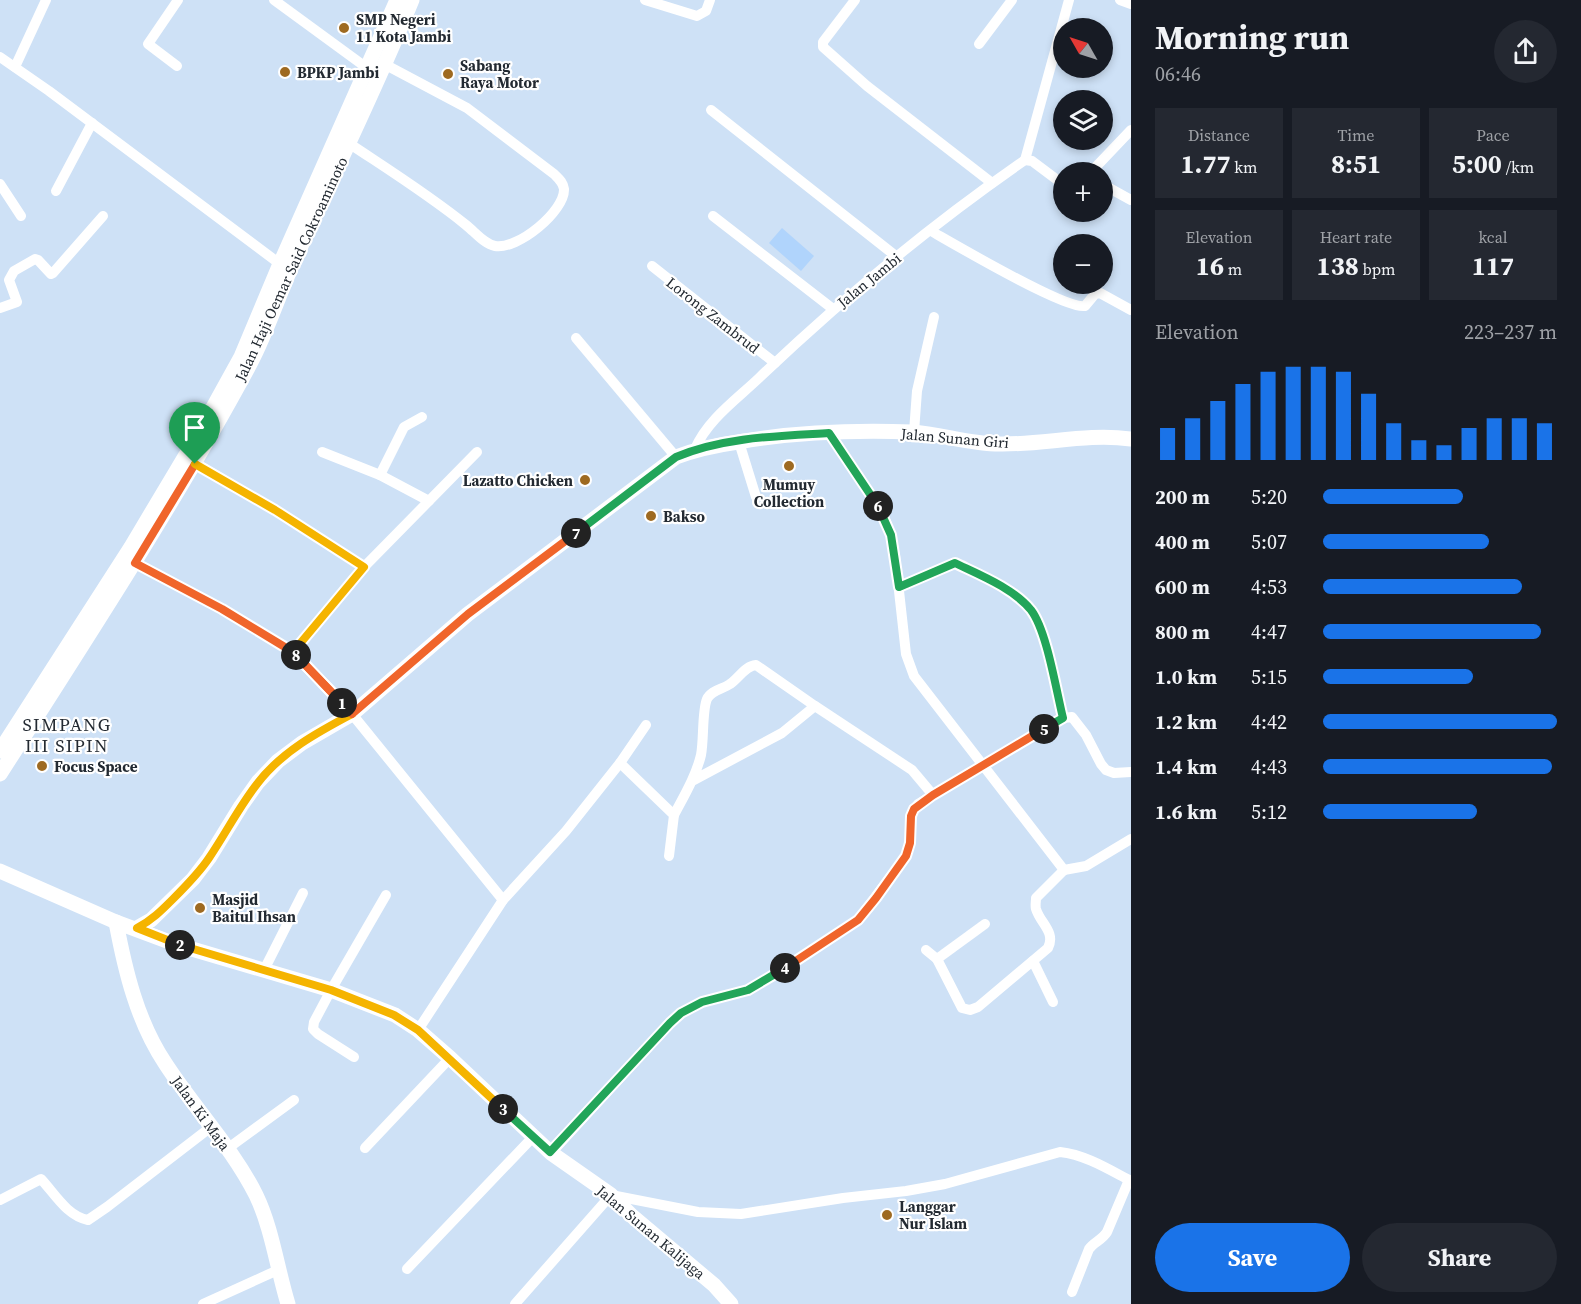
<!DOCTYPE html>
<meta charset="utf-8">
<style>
:root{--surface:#171b24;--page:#242831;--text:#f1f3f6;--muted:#9ea1a6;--accent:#1a73e8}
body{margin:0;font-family:"Source Serif 4",serif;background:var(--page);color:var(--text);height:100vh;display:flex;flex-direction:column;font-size:22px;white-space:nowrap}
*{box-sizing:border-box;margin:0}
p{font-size:20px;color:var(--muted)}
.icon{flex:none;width:33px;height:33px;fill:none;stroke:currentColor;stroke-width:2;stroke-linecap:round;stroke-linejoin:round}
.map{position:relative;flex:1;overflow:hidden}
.side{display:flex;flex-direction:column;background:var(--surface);width:450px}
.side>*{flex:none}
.needle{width:39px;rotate:309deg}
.fabs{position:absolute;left:1053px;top:18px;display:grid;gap:12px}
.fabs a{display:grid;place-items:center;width:60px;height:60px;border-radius:50%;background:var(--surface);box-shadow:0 3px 9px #0003;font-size:30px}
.pin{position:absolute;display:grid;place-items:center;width:51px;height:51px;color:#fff;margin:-62px -26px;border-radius:50% 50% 50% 0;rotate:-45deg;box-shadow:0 0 6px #0007}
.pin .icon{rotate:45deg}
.km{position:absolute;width:30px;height:30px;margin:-15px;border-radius:50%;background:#222;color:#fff;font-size:16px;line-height:30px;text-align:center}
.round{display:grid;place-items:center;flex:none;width:63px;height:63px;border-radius:32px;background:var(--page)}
.summary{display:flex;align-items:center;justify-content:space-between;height:102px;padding:0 24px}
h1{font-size:33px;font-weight:700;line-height:45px}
.figures{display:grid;grid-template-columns:repeat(3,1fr);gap:9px;height:102px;padding:6px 24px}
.figures div{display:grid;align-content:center;border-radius:0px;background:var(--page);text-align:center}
.figures b{font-size:26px;font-weight:700}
.figures small{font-size:16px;font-weight:400}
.figures p{font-size:16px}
.chart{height:168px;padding:12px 24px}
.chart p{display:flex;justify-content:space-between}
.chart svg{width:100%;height:108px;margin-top:6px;stroke:var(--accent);stroke-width:6}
.action{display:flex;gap:12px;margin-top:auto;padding:12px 24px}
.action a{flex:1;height:69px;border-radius:36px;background:var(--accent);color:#fff;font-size:24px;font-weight:700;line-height:69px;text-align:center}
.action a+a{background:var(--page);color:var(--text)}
ul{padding:0 24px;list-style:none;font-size:20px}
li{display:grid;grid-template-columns:96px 72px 1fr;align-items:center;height:45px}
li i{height:15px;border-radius:8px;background:var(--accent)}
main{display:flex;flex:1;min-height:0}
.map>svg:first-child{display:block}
.green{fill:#b0d4fc}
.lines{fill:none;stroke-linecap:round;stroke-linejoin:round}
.street{stroke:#fff;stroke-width:10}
.secondary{stroke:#fff;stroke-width:15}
.split-1-casing{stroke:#fff;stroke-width:12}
.split-2-casing{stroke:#fff;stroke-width:12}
.split-3-casing{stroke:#fff;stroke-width:12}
.split-4-casing{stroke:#fff;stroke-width:12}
.split-5-casing{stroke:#fff;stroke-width:12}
.split-6-casing{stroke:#fff;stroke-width:12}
.split-7-casing{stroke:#fff;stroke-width:12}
.split-8-casing{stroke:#fff;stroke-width:12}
.split-9-casing{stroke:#fff;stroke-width:12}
.split-1{stroke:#f0652b;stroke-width:8}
.split-2{stroke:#f5b400;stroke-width:8}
.split-3{stroke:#f5b400;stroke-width:8}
.split-4{stroke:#22a559;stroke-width:8}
.split-5{stroke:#f0652b;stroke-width:8}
.split-6{stroke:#22a559;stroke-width:8}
.split-7{stroke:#22a559;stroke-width:8}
.split-8{stroke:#f0652b;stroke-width:8}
.split-9{stroke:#f5b400;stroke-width:8}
.poi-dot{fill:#9e6a21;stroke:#fff;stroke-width:2}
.labels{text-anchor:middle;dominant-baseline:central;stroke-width:4.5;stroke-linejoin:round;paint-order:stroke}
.poi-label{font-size:15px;font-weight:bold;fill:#232a32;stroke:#fff;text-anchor:start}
.street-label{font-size:15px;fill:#232a32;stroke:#fff}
.quarter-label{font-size:18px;letter-spacing:1.5px;fill:#232a32;stroke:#fff}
</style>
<main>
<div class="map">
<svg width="1131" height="1304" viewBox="0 0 1131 1304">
<rect width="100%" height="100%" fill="#cee1f6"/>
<polygon class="green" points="782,228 814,256 801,271 769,243"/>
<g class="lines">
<g class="street">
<polyline points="274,0 367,68"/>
<polyline points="645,0 697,16 706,11 710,0"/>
<polyline points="855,0 823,42 823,47 867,86 992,183"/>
<polyline points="1120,0 1131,4"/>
<polyline points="979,44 1012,0"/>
<polyline points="0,57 49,91 280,264"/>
<polyline points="177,66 148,44 178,0"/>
<polyline points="15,67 46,0"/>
<polyline points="711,110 897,257"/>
<path d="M 350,144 C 389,170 429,195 466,225 C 475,232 484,244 495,246 C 518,250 565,211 564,189 C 563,182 559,179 554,174 L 467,108 L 386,65"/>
<polyline points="1025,160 1069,0"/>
<polyline points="1025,160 1032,161 1064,185"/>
<polyline points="1091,172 1131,130"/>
<polyline points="0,184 21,216"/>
<polyline points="1102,184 1131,200"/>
<polyline points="56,191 92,123"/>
<polyline points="713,216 833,309"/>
<path d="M 931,231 C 954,244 1066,310 1085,306 L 1095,294 L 1100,293 L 1131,310"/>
<polyline points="652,266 775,363"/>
<polyline points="0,308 17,302 9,280 14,271 35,259 38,260 51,274 53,273 103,216"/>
<polyline points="576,338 676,457"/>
<polyline points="914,432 917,391 934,317"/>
<polyline points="829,433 883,514 891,535 895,555 906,654 914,676 1064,870 1086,866 1131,839"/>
<polyline points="739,442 756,497"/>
<path d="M 695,449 C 707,420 737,399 759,378 C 842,299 931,225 1025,160"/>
<polyline points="322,452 380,475 429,501"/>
<polyline points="195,463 275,510 364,567"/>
<polyline points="380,475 404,427 422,417"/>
<polyline points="135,563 222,609 293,652 352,714 503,900"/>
<path d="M 899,587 L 955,563 C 980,575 1013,588 1031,610 C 1046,630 1056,691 1063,718"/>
<polyline points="293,652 364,567 477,452"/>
<polyline points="815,706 912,770 933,795"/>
<polyline points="620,763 674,815 669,856"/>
<path d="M 674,815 C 684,796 696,776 701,755 C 704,740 702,710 707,699 C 711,690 723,689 730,684 C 739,678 745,666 756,665 L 815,706 L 782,733 L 692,781"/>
<path d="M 926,950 L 937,959 L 962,1008 L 970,1010 L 978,1007 L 1048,948 C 1056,932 1040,923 1036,909 C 1035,905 1036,902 1036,898 L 1064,870"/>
<polyline points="937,959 985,924"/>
<polyline points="1033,961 1053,1002"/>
<polyline points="264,970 303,893"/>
<polyline points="418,1030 503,900 566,831 620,763 646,725"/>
<polyline points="354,1057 318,1034 313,1029 314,1022 331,990 386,895"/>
<polyline points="365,1148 450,1058"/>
<polyline points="227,1149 294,1100"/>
<polyline points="551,1153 670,1023 681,1013 702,1002 748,990 795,962 858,920 906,856 910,843 911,816 914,809 918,804 1063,718 1072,717 1086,735 1101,764 1106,770 1114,773 1131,772"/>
<path d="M 0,1200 L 41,1179 C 55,1194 67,1216 88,1220 L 107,1207 L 211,1127"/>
<polyline points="407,1269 533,1137"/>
<path d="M 1072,1292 L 1089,1249 C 1094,1242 1102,1240 1107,1232 L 1129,1180"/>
<polyline points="203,1304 278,1270"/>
<path d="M 515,1304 L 611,1195 L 698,1212 L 741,1214 L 843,1198 L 906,1191 L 945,1184 L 1060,1152 C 1086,1155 1108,1169 1131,1181"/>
</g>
<g class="secondary">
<polyline points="0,751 131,547 199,433 241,357 280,264 397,0"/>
<path d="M 0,774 C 86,639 174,505 250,364 C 266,334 277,300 291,268 C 331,179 375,91 412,0"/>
<polyline points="0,871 116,922 175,944 331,990 395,1015 418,1030 450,1058 551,1153 611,1195 632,1216 714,1285 731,1304"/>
<path d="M 116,922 C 125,970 137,1021 165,1063 C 194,1108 232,1147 256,1195 C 272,1228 277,1268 288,1304"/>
<path d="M 137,928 L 151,920 L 193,879 L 209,858 L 241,806 L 258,782 L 278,761 L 302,743 L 352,714 L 468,614 L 676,457 C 697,449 717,445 738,442 C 795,432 855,430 912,432 C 941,434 970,444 999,444 C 1043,445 1086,433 1131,439"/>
</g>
</g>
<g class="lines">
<defs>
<polyline id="split-1" points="195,464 135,563 222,609 293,652 342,703"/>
<path id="split-2" d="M 180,945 L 137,928 C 152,920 161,911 173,899 C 186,886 199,873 209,858 C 226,833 239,807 257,784 C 281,752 318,732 352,714 L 342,703"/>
<polyline id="split-3" points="180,945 331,990 394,1015 418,1030 503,1109"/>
<polyline id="split-4" points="503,1109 550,1152 670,1023 681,1013 702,1002 748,990 785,968"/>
<polyline id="split-5" points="785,968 858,920 876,898 906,856 910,843 911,816 914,809 933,795 1044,729"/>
<path id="split-6" d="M 878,506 L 891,535 L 899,587 L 955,563 C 980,575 1013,588 1031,610 C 1047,631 1056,690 1063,718 L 1044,729"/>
<path id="split-7" d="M 576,533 L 676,457 C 723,437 779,436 829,433 L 878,506"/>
<polyline id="split-8" points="296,655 352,714 468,614 576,533"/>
<polyline id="split-9" points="195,464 275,510 364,567 293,652 296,655"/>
</defs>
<use href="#split-1" class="split-1-casing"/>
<use href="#split-2" class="split-2-casing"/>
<use href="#split-3" class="split-3-casing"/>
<use href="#split-4" class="split-4-casing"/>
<use href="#split-5" class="split-5-casing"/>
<use href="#split-6" class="split-6-casing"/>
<use href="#split-7" class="split-7-casing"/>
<use href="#split-8" class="split-8-casing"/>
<use href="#split-9" class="split-9-casing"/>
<use href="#split-1" class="split-1"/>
<use href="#split-2" class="split-2"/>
<use href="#split-3" class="split-3"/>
<use href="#split-4" class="split-4"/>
<use href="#split-5" class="split-5"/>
<use href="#split-6" class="split-6"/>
<use href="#split-7" class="split-7"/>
<use href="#split-8" class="split-8"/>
<use href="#split-9" class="split-9"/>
</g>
<g class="poi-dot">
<circle cx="344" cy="28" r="6"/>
<circle cx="285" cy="72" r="6"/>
<circle cx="448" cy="74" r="6"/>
<circle cx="789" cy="466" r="6"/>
<circle cx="585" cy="480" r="6"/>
<circle cx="651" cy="516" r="6"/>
<circle cx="42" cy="766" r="6"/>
<circle cx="200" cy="908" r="6"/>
<circle cx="887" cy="1215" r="6"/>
</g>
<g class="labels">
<g class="poi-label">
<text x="356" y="19">SMP Negeri<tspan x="356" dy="17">11 Kota Jambi</tspan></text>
<text x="460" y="65">Sabang<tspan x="460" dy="17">Raya Motor</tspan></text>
<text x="297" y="72">BPKP Jambi</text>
<text x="573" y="480" text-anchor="end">Lazatto Chicken</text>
<text x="789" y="484" text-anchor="middle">Mumuy<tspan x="789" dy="17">Collection</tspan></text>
<text x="663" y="516">Bakso</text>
<text x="54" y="766">Focus Space</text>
<text x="212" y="899">Masjid<tspan x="212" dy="17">Baitul Ihsan</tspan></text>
<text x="899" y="1206">Langgar<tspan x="899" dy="17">Nur Islam</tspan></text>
</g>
<g class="street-label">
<text transform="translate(291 269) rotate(-65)">Jalan Haji Oemar Said Cokroaminoto</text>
<text transform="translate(869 280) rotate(-39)">Jalan Jambi</text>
<text transform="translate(713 315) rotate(38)">Lorong Zambrud</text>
<text transform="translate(955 438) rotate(5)">Jalan Sunan Giri</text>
<text transform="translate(201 1113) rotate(54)">Jalan Ki Maja</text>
<text transform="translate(651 1232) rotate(40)">Jalan Sunan Kalijaga</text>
</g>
<g class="quarter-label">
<text x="67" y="724">SIMPANG<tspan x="67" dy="21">III SIPIN</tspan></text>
</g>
</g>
</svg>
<div class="fabs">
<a><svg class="needle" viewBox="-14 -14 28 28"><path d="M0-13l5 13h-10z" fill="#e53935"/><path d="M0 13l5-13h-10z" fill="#9ea1a6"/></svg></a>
<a><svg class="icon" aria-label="layers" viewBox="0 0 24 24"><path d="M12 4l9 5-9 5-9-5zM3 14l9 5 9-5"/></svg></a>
<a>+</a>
<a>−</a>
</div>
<div class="pin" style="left:195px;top:464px;background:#1e9e55"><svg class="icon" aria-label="arrive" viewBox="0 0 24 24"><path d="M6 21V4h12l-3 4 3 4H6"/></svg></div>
<b class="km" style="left:342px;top:703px">1</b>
<b class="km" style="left:180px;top:945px">2</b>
<b class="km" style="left:503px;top:1109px">3</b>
<b class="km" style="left:785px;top:968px">4</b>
<b class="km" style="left:1044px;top:729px">5</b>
<b class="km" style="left:878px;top:506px">6</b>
<b class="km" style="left:576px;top:533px">7</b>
<b class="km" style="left:296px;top:655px">8</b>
</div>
<section class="side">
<div class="summary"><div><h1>Morning run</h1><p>06:46</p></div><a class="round"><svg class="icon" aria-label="share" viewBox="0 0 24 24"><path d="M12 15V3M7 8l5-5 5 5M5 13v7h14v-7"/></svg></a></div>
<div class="figures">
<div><p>Distance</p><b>1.77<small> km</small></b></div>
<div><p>Time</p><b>8:51</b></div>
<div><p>Pace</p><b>5:00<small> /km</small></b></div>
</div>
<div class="figures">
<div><p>Elevation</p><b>16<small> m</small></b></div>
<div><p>Heart rate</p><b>138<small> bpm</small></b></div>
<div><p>kcal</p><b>117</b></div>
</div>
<div class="chart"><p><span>Elevation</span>223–237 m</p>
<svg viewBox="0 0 160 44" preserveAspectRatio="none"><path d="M5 44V31M15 44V27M25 44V20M35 44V13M45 44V8M55 44V6M65 44V6M75 44V8M85 44V17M95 44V29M105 44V36M115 44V38M125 44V31M135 44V27M145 44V27M155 44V29"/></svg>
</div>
<ul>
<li><b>200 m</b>5:20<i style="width:60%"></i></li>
<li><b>400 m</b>5:07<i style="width:71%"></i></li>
<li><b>600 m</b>4:53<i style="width:85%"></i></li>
<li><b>800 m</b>4:47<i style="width:93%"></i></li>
<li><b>1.0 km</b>5:15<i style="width:64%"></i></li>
<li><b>1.2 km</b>4:42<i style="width:100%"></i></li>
<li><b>1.4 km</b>4:43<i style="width:98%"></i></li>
<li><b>1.6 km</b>5:12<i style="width:66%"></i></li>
</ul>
<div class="action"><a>Save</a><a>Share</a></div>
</section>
</main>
